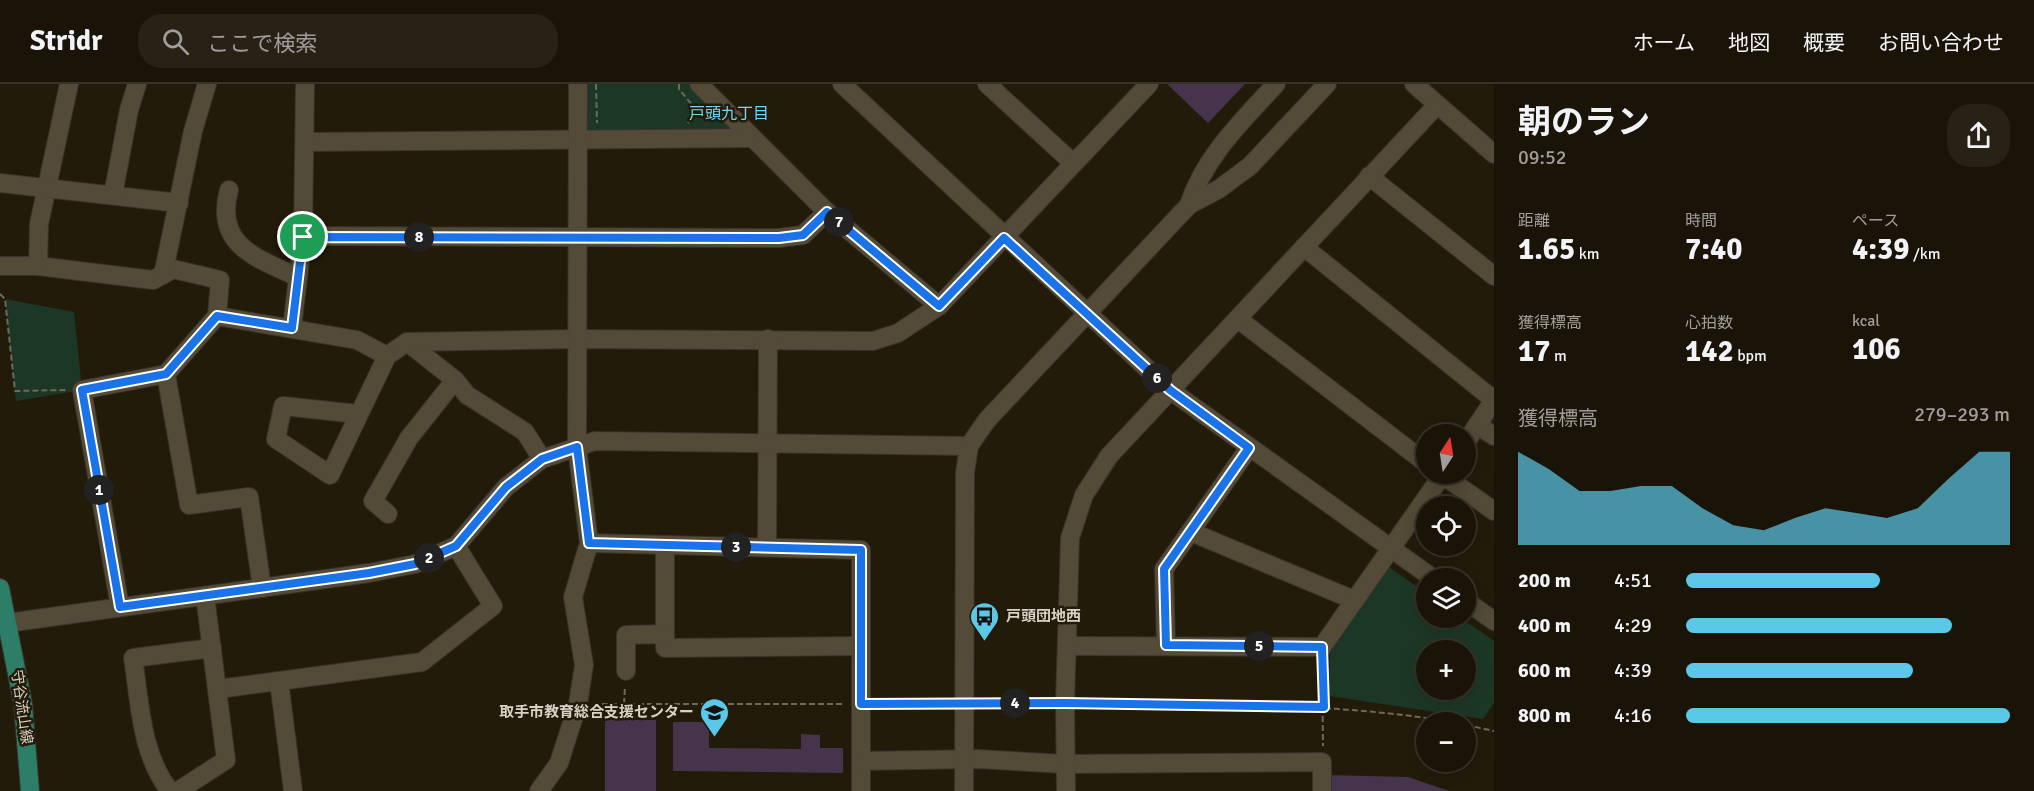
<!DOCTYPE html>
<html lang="ja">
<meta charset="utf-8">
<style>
:root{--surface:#1a1408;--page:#272116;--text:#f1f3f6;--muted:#9f9e9c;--line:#383329;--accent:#5ac8e6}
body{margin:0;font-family:Signika,"Noto Sans JP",sans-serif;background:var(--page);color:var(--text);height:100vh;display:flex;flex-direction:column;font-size:22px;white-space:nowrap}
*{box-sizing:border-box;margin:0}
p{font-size:20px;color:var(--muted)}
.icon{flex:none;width:33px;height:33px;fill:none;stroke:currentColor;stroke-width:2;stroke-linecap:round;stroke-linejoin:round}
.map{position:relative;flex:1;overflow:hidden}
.sheet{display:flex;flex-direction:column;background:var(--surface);width:540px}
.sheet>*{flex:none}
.needle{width:39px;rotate:12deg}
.fabs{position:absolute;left:1416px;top:340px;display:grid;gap:12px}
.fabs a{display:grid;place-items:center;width:60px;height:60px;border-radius:50%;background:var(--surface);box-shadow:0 3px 15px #0003,0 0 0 2px var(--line);font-size:30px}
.pin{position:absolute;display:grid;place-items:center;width:51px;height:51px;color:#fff;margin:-26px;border:3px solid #fff;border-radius:50%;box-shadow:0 2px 6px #0007}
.km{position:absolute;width:30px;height:30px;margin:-15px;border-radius:50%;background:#222;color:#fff;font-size:16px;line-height:30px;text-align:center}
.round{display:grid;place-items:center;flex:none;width:63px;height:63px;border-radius:24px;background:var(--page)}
.headline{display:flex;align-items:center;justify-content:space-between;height:102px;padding:0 24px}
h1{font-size:33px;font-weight:700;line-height:45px}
.figures{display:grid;grid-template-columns:repeat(3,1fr);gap:9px;height:102px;padding:6px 24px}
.figures div{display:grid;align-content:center}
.figures b{font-size:30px;font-weight:700}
.figures small{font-size:16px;font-weight:400}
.figures p{font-size:16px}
.chart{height:168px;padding:12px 24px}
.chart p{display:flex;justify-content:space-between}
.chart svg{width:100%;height:108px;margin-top:6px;fill:var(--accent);opacity:.7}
ul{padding:0 24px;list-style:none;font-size:20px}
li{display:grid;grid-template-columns:96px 72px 1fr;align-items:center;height:45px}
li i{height:15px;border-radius:8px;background:var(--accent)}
header{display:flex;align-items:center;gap:36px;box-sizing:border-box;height:84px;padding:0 30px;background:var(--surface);border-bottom:2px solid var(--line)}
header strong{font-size:28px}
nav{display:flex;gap:33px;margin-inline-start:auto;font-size:21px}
.search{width:420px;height:54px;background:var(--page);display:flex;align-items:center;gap:15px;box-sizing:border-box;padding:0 21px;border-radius:24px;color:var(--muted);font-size:22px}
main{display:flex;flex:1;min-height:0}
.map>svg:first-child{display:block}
.green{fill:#1d3726;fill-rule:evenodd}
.building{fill:#45344c}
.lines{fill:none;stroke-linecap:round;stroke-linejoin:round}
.minor-casing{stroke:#39332c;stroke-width:20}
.major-casing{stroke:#39332c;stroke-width:20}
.path{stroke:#70695b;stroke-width:2;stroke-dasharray:6 3;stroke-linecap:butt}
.minor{stroke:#534a37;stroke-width:18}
.major{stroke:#2c7e68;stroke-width:18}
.route-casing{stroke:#fff;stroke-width:12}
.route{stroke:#1a73e8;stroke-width:8}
.labels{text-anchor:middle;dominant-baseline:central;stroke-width:5;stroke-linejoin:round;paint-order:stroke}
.poi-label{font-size:15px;font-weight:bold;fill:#d7d1c6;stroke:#231b0a;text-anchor:start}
.street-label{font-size:15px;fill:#d7d1c6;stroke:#231b0a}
.neighbourhood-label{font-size:16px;fill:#74d6f2;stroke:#231b0a}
</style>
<header>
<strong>Stridr</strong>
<div class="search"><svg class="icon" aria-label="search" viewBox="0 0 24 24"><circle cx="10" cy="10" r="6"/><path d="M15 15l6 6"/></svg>ここで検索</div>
<nav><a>ホーム</a><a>地図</a><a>概要</a><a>お問い合わせ</a></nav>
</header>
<main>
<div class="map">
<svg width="1494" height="707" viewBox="0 0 1494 707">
<rect width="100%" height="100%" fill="#231b0a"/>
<g class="green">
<polygon points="578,0 699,0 750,54 577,55"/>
<polygon points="5,215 74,228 82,306 16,317"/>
<path d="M 1386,481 L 1426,509 L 1426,534 L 1461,534 L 1494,557 L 1494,619 L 1483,635 L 1329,612 L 1330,564 ZM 1426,567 L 1466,567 L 1466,606 L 1426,606 Z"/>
</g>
<g class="building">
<polygon points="1167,0 1245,0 1208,39"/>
<rect x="605" y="636" width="51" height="71"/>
<polygon points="673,638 709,638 709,664 801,665 801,650 820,651 820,664 843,664 843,689 673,687"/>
<polygon points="1328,691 1408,693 1449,707 1329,707"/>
</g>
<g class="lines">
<defs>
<g id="minor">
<polyline points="69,0 39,140 38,182 153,196 173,185 220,196 217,232"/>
<polyline points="699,0 827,128 939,222"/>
<polyline points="842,0 1170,306 1434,495"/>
<polyline points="987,0 1073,79"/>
<polyline points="1414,0 1494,70"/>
<polyline points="306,58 750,54"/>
<polyline points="1369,92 1494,192"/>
<polyline points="0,99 179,119"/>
<path d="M 229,106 C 214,161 256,174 298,193"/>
<polyline points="113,111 129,26 137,0"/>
<path d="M 1189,121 C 1204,73 1243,36 1276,0"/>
<polyline points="303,152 779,154 803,151 827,128"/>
<polyline points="1304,163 1494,316"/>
<polyline points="0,182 38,182"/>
<polyline points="163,191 193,47 207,0"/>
<polyline points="1238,235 1426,379"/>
<polyline points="292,244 303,152 305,0"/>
<polyline points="407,258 455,296 467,311 525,348 542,375"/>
<polyline points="358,330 283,322 276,355 330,391 387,272 407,258 576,255 873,257 898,249 939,222 1149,0"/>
<polyline points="1477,341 1494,352"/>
<polyline points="1466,358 1494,316"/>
<polyline points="1441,390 1494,427"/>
<polyline points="388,430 373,417 409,354 455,296"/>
<polyline points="1191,448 1354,516"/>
<polyline points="589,459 861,466 861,707"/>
<polyline points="665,462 665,564 861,562"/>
<polyline points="767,463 768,255"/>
<polyline points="262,504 249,413 189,421 166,290 217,232 357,256 387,272"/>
<polyline points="1466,517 1494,537"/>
<polyline points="120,523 82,306 166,290"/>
<polyline points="7,539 369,489 415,480 456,462 506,403 542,375 595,357 969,362"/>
<polyline points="1166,561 1164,485 1249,364"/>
<polyline points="1067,562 1322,563 1443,390"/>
<polyline points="626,587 626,551 665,550"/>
<polyline points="218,605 279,597"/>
<polyline points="861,677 978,675 1065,680 1322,678 1322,707"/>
<path d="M 170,707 C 141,671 140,619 133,574 L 212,564"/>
<polyline points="178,707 226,676 205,512"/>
<polyline points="293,707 279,597 422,578 493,522 456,462"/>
<polyline points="539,707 559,679 578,620 584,581 573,513 589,459 577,363 578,0"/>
<polyline points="964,707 965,389 969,362 987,336 1189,121 1219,105 1250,82 1327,0"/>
<polyline points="1066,707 1065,619 1070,454 1084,411 1109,372 1437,21"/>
</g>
<polyline id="major" points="0,504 23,620 30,707"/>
</defs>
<use href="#minor" class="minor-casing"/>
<use href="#major" class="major-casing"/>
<g class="path">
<polyline points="596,0 597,39"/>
<polyline points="679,0 679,5 697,27 688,39"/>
<polyline points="0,210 5,215 15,307 66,306"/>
<polyline points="1322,578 1323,662"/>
<polyline points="593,620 845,620"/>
<polyline points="624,620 625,602"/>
<polyline points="878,620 947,620"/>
<polyline points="980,620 1049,619"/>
<path d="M 1082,620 C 1207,622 1333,617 1457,639"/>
<polyline points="1466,641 1494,647"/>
</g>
<use href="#minor" class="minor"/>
<use href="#major" class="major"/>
</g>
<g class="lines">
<defs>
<polygon id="route" points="827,128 939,222 1004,154 1170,306 1249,364 1164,485 1166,561 1322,563 1324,623 1065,619 861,620 861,466 589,459 577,363 542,375 506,403 456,462 415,480 369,489 120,523 82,306 166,290 217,232 292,244 303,153 779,154 803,151"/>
</defs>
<use href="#route" class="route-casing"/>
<use href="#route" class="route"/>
</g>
<defs>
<symbol id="bus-pin" viewBox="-11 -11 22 30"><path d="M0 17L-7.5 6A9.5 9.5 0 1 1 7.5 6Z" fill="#5ac8e6" stroke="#231b0a"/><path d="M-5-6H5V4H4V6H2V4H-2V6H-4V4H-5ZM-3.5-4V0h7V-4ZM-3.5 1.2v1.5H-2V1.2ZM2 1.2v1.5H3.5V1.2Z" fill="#111"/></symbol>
<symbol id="school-pin" viewBox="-11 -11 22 30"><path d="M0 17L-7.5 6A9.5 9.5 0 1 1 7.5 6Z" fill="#5ac8e6" stroke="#231b0a"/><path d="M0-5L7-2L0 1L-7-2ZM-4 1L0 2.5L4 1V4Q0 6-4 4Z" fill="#111"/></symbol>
</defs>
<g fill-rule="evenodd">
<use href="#bus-pin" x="968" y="516" width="33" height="45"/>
<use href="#school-pin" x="698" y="612" width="33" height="45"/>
</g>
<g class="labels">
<g class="poi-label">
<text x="1006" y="532">戸頭団地西</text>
<text x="694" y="628" text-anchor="end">取手市教育総合支援センター</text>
</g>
<g class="street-label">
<text transform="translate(22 623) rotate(82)">守谷流山線</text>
</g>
<g class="neighbourhood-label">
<text x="729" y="30">戸頭九丁目</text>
</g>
</g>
</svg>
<div class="fabs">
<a><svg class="needle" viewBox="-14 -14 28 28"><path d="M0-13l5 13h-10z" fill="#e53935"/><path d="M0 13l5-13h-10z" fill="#9f9e9c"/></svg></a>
<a><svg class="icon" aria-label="locate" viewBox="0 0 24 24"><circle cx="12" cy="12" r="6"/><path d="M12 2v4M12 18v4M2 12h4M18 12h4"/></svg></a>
<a><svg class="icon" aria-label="layers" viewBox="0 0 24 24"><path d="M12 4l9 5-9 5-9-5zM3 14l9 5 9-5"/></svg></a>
<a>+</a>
<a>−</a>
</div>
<div class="pin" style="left:303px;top:153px;background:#1e9e55"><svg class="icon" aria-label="arrive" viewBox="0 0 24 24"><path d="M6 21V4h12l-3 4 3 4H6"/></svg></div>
<b class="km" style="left:99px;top:406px">1</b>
<b class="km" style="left:429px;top:474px">2</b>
<b class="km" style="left:736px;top:463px">3</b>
<b class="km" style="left:1015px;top:619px">4</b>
<b class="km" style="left:1259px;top:562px">5</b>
<b class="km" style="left:1157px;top:294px">6</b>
<b class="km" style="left:839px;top:138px">7</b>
<b class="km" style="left:419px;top:153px">8</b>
</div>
<section class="sheet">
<div class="headline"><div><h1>朝のラン</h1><p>09:52</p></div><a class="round"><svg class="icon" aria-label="share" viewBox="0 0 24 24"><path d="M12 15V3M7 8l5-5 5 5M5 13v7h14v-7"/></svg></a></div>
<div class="figures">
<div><p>距離</p><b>1.65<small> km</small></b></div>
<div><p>時間</p><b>7:40</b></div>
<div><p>ペース</p><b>4:39<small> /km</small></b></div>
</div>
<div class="figures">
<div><p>獲得標高</p><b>17<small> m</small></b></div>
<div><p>心拍数</p><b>142<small> bpm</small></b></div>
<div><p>kcal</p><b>106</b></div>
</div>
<div class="chart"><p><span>獲得標高</span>279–293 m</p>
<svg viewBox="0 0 160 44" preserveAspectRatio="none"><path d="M0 44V6L10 13L20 22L30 22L40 20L50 20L60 29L70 36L80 38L90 33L100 29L110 31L120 33L130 29L140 17L150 6L160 6V44z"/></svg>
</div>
<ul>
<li><b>200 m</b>4:51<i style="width:60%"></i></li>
<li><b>400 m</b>4:29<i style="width:82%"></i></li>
<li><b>600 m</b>4:39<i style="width:70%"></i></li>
<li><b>800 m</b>4:16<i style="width:100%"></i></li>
</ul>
</section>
</main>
